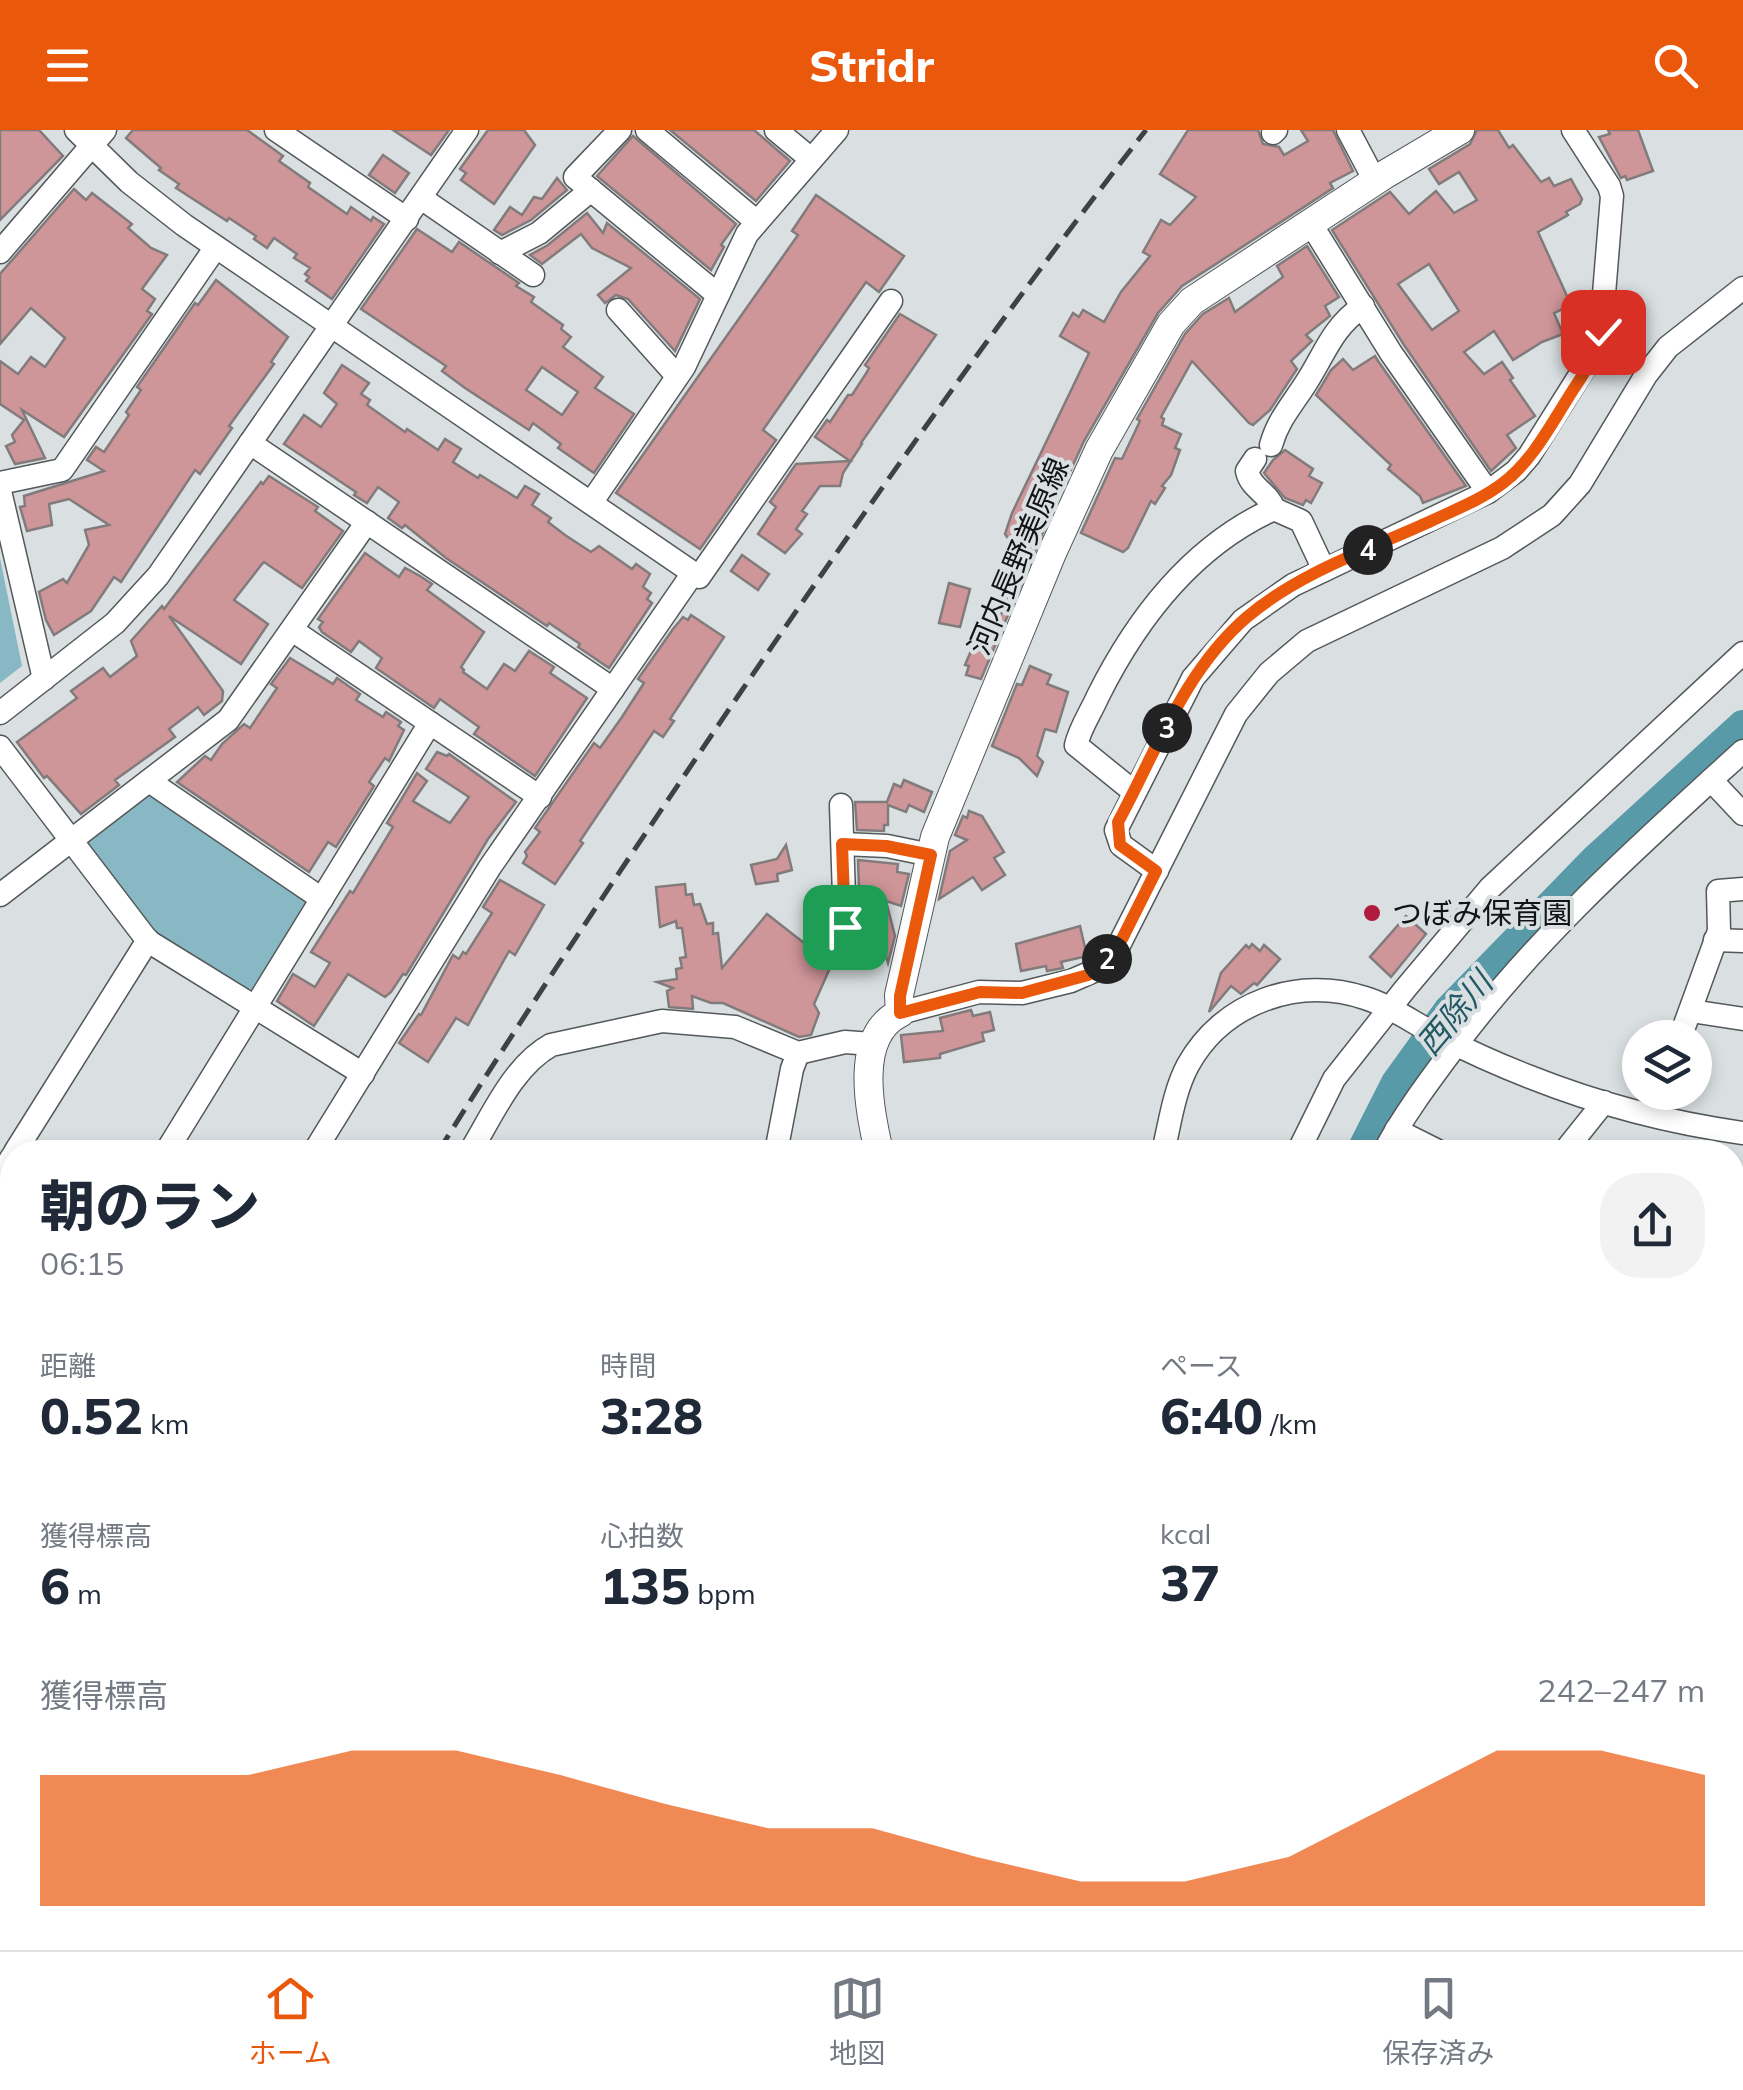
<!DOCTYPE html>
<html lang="ja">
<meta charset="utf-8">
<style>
:root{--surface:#fff;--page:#f2f2f3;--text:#1f2937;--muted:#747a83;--line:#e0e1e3;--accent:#ea580c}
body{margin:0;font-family:Mulish,"Noto Sans JP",sans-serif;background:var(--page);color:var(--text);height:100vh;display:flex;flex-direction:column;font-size:38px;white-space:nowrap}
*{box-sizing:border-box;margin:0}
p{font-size:32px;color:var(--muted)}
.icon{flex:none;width:55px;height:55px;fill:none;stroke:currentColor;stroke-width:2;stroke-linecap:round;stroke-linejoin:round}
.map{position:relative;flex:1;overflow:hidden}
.drawer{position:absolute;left:0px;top:1010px;width:1745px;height:810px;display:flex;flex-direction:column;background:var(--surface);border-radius:40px 40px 0 0;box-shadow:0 5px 15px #0003}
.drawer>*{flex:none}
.fabs{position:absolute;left:1622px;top:890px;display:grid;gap:20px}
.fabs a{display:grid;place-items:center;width:90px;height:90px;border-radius:50%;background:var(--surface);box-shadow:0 5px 15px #0003;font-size:50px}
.pin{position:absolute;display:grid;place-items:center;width:85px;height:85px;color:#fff;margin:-42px;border-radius:20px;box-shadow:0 5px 15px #0006}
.km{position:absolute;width:50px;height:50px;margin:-25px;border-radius:50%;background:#222;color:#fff;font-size:28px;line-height:50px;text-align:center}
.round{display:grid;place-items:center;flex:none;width:105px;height:105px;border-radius:40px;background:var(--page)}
.summary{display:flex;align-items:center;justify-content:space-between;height:170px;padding:0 40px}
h1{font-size:55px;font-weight:800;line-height:75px}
.stats{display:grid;grid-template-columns:repeat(3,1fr);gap:15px;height:170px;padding:10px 40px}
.stats div{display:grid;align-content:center}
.stats b{font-size:50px;font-weight:800}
.stats small{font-size:28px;font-weight:400}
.stats p{font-size:28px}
.chart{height:280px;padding:20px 40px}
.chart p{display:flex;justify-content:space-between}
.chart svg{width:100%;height:180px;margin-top:10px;fill:var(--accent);opacity:.7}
header{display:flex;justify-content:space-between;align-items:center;height:130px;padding:0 40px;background:var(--accent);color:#fff;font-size:45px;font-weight:800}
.menu{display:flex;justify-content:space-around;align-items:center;height:140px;border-top:2px solid var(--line);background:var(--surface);font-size:28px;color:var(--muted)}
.menu a{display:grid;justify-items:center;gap:5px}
.menu .current{color:var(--accent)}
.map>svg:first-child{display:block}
.green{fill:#88b8c3}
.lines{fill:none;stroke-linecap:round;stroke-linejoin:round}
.river{stroke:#599aa8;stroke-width:32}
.building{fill:#cf9699;stroke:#827b7c;stroke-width:2.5;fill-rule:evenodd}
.minor-casing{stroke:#53585a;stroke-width:25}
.major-casing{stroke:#53585a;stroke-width:30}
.minor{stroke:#fff;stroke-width:22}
.major{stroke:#fff;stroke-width:28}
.rail{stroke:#3f4243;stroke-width:5;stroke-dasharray:20 10;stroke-linecap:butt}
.route-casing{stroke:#fff;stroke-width:20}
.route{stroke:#ea580c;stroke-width:12}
.poi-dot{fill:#b01c3e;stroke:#dae0e2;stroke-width:4}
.labels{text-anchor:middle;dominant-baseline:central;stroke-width:8;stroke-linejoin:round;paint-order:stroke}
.street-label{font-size:30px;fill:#121415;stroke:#dae0e2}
.poi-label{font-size:30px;fill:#121415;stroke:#dae0e2;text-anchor:start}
.water-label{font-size:32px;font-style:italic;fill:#245a66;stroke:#dae0e2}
</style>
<header><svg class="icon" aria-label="menu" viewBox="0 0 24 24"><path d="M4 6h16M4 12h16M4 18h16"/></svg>Stridr<svg class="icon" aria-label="search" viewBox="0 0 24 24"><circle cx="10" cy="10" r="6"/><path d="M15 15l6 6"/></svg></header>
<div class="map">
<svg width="1743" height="1820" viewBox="0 0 1743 1820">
<rect width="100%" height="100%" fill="#dae0e2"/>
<g class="green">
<polygon points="0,428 22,536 0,553"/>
<polygon points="143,664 160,665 305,764 309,778 260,857 245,861 155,803 88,716 90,704"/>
</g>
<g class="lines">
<polyline class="river" points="1362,1022 1397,953 1449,881 1597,729 1743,596"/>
</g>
<g class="building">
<polygon points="0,0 39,0 63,26 0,90"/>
<polygon points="133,0 247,0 283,26 279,31 310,53 308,57 347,84 351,77 371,91 373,87 384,94 332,169 306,151 309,147 305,144 310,138 294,128 297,124 274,108 267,118 254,109 256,106 229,88 227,91 176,58 179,54 159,40 161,38 126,8"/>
<polygon points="393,0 449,0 431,25"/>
<polygon points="488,0 524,0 535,15 494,74 461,50 466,43 460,39"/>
<polygon points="670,0 754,0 790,31 756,71"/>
<polygon points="1188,0 1258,0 1263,14 1279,17 1284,25 1308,11 1301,0 1333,0 1353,41 1330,53 1333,58 1182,156 1158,183 1084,311 1062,359 1056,356 1041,385 1049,388 981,549 966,545 969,536 965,535 981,498 994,500 1012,458 1000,453 1015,418 1005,404 1012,383 1089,223 1060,206 1073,183 1079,187 1083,180 1104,192 1121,162 1150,126 1143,122 1161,90 1170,95 1196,67 1160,44"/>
<path d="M 1477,0 L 1498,0 L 1509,18 L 1513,15 L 1541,52 L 1549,48 L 1554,56 L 1571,49 L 1582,69 L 1580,74 L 1566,82 L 1568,85 L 1538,102 L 1571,175 L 1554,183 L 1563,204 L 1542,212 L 1513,230 L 1494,201 L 1464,222 L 1484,244 L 1502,232 L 1513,248 L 1510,250 L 1535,286 L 1507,305 L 1516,318 L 1491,341 L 1404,215 L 1332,100 L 1390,62 L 1409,84 L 1436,61 L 1454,83 L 1477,70 L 1459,42 L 1439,54 L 1429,39 L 1470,14 ZM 1429,134 L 1459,181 L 1432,200 L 1398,154 Z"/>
<polygon points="1608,0 1638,0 1653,41 1627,50 1625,46 1621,48 1599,7 1610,4"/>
<polygon points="633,6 736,94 721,115 724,117 711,140 597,46"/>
<polygon points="383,25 409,43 395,63 369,45"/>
<polygon points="557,48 567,60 531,90 502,105 494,100 510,77 522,85 534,67 542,69"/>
<polygon points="74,59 86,70 92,63 132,94 128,98 151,118 167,125 142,159 155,169 147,181 152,184 64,307 22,280 45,328 15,334 6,316 15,312 12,305 24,290 0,274 0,231 18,244 31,227 45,237 65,208 31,178 0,214 0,144"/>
<polygon points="816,65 904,126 879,162 866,152 763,300 776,310 700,419 616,363 798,105 792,101"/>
<polygon points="587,83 603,103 607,93 700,169 675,221 628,169 616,165 605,173 598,165 631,138 592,118 581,104 542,134 530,125 548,115"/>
<path d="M 417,99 L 452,122 L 459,112 L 519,153 L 516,156 L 534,167 L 531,172 L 563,195 L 561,199 L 571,207 L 563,217 L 603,247 L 595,258 L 634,284 L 594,343 L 558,318 L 561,314 L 533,293 L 529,300 L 465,258 L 442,241 L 446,236 L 361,179 ZM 542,237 L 578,262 L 562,285 L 526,260 Z"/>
<polygon points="1307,116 1339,167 1325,176 1330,186 1306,205 1312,211 1291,231 1297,239 1270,280 1253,295 1249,293 1192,231 1161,287 1164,289 1162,295 1181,304 1175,318 1180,320 1171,345 1162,356 1165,358 1155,374 1151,371 1128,418 1123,422 1081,403 1115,328 1122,329 1140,291 1137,289 1185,204 1203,184 1229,168 1235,182 1283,147 1277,136"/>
<polygon points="216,150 288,207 271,232 274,234 229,296 232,298 200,344 195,340 121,452 114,447 91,481 54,505 46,490 39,462 63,449 67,453 89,415 85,400 109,395 69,369 49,374 52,395 27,401 20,377 25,376 24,366 104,341 87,330 96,317 104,322 129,285 126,282 141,260 137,257 195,173 198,175"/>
<polygon points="900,184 936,205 861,313 862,314 843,343 840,356 820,356 802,381 807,384 796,399 802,404 785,423 758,404 776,377 770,372 796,334 850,331 815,307 827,290 830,292 848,265 852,265 867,242 869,238 865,235"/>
<polygon points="1375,226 1378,231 1466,356 1423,373 1420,366 1388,339 1391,335 1316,265 1331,240 1343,229 1353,240"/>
<polygon points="342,235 369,253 361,264 370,270 367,275 405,302 407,299 438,320 445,309 461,319 453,332 478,348 480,345 517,368 525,356 539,364 532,375 551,388 548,392 565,405 591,422 599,416 632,439 636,434 650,444 643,457 651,463 647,469 652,473 609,538 578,517 580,514 549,493 547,496 446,428 405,395 402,398 388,388 399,372 378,357 367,373 354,365 356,362 284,314 304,285 321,297 337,274 324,263"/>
<polygon points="1285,320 1313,339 1309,346 1322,353 1311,373 1306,370 1303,375 1285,368 1264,343 1273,330"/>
<polygon points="269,346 318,377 315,381 343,401 302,458 264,432 262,434 234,470 268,494 241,534 169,486 223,561 222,571 204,585 198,577 169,599 175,607 115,650 119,655 81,684 47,646 44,648 17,612 77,568 71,561 103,538 110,547 137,526 131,511 162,476 164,479 261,352 263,354"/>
<polygon points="365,423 399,447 405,438 420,446 432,454 427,460 484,502 461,537 464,540 463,542 487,559 504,534 515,541 529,521 554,537 550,543 587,568 535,646 474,604 479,597 440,569 434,578 376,538 382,528 359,511 351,522 322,502 319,497 323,492 318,489"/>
<polygon points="742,425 769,444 758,460 731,441"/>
<polygon points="949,453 970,459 960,497 939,493"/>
<polygon points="691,485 724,507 670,589 674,591 663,607 654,601 580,711 583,713 555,754 523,733 527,726 525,722 540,702 535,698 594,613 600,618 622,587 644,553 638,549 673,499 683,487 688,490"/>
<polygon points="290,528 333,554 337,548 360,564 356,570 383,587 386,582 401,592 398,596 404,600 389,631 385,628 369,652 374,656 336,717 328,712 309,742 177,652 205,626 211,630 222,614 244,594 250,598 277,558 271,554"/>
<polygon points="1030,536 1051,545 1047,554 1068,562 1056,602 1045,599 1037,626 1043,632 1037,646 1019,628 992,616 1017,554 1022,555"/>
<polygon points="437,622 447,626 449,624 516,672 488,709 406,845 403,844 391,862 385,867 348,844 314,896 277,871 293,844 315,857 330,833 311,822 350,761 353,763 393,697 387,693 417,643 427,651 413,671 450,693 469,667 426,639"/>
<polygon points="904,650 932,662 924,682 909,675 906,682 888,675 888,695 884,695 884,701 857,700 855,672 887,672 894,654 901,657"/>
<polygon points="969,681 982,686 1004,722 994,728 1005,745 982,760 973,747 939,769 950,721 967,710 955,705 963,686 967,688"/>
<polygon points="786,715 792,740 777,744 778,751 756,754 751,735 777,729"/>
<polygon points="858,730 898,734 897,742 909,744 901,776 886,771 895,806 888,833 875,789 860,789"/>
<polygon points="500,750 544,775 515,825 509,821 468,895 456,888 428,932 399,913 419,884 421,885 453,825 459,829 463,822 466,824 492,783 483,777"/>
<polygon points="685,754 686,765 692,764 694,775 700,774 707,794 713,793 713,804 718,803 722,838 767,784 804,813 805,788 830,788 830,838 814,874 819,883 811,905 799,907 723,873 711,873 692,866 693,879 669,877 667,861 673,858 657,852 677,849 676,839 682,838 680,828 686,827 682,798 677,798 676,791 660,797 656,757"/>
<polygon points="1406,786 1426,804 1391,847 1370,827"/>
<polygon points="1080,796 1087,826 1061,832 1063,838 1047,841 1046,836 1021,841 1016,814"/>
<polygon points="1252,814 1260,821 1264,815 1280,829 1257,855 1254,853 1241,864 1231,856 1209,882 1221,843 1246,815 1249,818"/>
<polygon points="971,880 973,886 990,882 994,900 982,903 984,911 940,924 940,928 904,932 901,905 943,901 940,888"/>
</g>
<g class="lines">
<defs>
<g id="minor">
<polyline points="76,0 129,52 184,95 699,447 891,171"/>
<polyline points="276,0 407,89"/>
<polyline points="620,0 575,47 718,165"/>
<polyline points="647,0 757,92"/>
<polyline points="776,0 811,29"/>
<polyline points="1348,0 1375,51"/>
<polyline points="1273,3 1276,0"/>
<polyline points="421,68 533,145"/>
<polyline points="1311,94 1391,223 1488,362"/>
<polyline points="0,122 105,0"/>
<polyline points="500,123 539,103 591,60"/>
<polyline points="618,180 677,246"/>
<polyline points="250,313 613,559"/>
<path d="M 1271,315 C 1278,290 1292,275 1306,253 C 1326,222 1331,199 1363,176"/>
<path d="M 1255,329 L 1247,341 C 1251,359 1268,362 1274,379"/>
<polyline points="0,353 62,340 216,117"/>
<polyline points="0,361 44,549"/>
<polyline points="591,373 684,237 747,104 837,0"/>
<polyline points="292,500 540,667"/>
<polyline points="0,583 115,493 158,446 467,0"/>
<polyline points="0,617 148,811 363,944"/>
<polyline points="1711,650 1743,684"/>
<polyline points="149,651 322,769"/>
<path d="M 1134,662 L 1076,615 C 1080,598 1091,582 1098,566 C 1137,488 1192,416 1274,379 L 1301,391 L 1324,440"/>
<polyline points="841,675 845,797"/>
<polyline points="843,714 887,716 931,725"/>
<polyline points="1157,741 1121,715 1116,700 1193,548 1243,490 1293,455 1488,362 1516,341 1529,326 1600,213 1612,66 1609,56 1573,0"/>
<polyline points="0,765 228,590 367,392"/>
<polyline points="1715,810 1743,811"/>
<polyline points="1691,881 1743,889"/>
<polyline points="900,883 979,862 1022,863 1071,851 1096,840 1119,815 1236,584 1269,543 1307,511 1502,418 1552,385 1580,354 1646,245 1668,217 1743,158"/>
<polyline points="1680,908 1719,801 1718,761 1743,759"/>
<polyline points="1396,1000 1440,1022"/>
<polyline points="15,1022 148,810"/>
<polyline points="166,1022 430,593"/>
<polyline points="314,1022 490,737 693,443"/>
<path d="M 470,1022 C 492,986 513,936 551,915 L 662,891 L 735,897 L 798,923 L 845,912 L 872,914"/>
<polyline points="776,1022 792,939 798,923"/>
<path d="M 1163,1022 C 1170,993 1174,961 1188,935 C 1223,872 1298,846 1365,868 C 1391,876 1415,894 1439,906 C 1468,921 1499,935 1530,947 C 1598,974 1671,993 1743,1003"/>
<polyline points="1298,1022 1334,949 1405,859 1490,758 1743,523"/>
<path d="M 1384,1022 C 1404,984 1430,950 1456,915 C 1539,804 1641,714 1743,621"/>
<polyline points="1564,1022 1604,972"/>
<polyline points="0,1047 12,1027"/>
<polyline points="0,1087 12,1095"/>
<polyline points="1732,1113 1743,1114"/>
<polyline points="1732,1287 1743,1274"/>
<polyline points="0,1290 12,1269"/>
<polyline points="1732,1305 1743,1313"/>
<polyline points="0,1421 12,1429"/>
<polyline points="1732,1426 1743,1434"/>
<polyline points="0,1531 12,1510"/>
<polyline points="1732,1552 1743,1561"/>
<polyline points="0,1599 12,1608"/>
<polyline points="1732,1663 1743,1654"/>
<polyline points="293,1808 312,1820"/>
<polyline points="481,1808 499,1820"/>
<polyline points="869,1808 895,1820"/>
<polyline points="1161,1808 1185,1820"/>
<polyline points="0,1811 12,1785"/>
<polyline points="75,1820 77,1808"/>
<polyline points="214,1820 224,1808"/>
<polyline points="690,1820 720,1808"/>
<polyline points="1057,1820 1069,1808"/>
<polyline points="1211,1820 1216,1808"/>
<polyline points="1301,1820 1312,1808"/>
<polyline points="1429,1820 1449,1808"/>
</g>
<g id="major">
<path d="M 879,1022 C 870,981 853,906 900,883 L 899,865 L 935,707 L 1052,423 L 1099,320 L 1171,194 L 1192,171 L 1384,45 L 1460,0"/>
<polyline points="624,1820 628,1808"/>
</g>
</defs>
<use href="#minor" class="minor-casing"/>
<use href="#major" class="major-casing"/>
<use href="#minor" class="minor"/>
<use href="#major" class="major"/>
<g class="rail">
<path d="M 438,1022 C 534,868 636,717 738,566 C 869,374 1003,184 1146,0"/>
<polyline points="0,1715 12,1694"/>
</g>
</g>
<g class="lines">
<defs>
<path id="route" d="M 845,797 L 842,714 L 886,716 L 931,725 L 900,866 L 900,883 L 980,862 L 1022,863 L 1088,845 L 1119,815 L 1156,741 L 1120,715 L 1118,692 C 1156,622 1184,541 1247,487 C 1299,443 1367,420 1429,392 C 1454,380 1481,370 1503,353 C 1531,332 1549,298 1568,268 C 1581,247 1597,226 1603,202"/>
</defs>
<use href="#route" class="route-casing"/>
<use href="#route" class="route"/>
</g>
<circle class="poi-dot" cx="1372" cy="783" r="10"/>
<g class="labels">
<g class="street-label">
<text transform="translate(1018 426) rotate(-67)">河内長野美原線</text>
</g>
<g class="poi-label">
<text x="1392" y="783">つぼみ保育園</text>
</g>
<g class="water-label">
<text transform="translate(1454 883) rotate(-50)">西除川</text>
</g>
</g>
</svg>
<div class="fabs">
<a><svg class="icon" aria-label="layers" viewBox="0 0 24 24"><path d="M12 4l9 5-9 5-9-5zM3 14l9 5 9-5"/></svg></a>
</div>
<div class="pin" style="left:845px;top:797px;background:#1e9e55"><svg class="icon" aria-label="arrive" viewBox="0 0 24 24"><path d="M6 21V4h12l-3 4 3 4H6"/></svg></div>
<div class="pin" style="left:1603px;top:202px;background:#d93025"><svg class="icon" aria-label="check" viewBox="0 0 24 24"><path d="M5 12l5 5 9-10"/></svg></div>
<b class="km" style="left:1107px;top:829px">2</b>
<b class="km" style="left:1167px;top:598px">3</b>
<b class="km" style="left:1368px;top:420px">4</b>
<section class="drawer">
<div class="summary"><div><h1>朝のラン</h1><p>06:15</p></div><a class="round"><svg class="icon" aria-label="share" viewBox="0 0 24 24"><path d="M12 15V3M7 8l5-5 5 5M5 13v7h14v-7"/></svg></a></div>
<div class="stats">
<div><p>距離</p><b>0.52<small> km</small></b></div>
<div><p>時間</p><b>3:28</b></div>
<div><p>ペース</p><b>6:40<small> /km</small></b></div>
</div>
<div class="stats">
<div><p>獲得標高</p><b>6<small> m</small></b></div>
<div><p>心拍数</p><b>135<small> bpm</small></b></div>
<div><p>kcal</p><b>37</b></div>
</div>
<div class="chart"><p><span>獲得標高</span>242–247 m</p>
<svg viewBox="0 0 160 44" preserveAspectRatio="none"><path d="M0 44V12L10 12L20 12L30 6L40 6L50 12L60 19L70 25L80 25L90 32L100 38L110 38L120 32L130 19L140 6L150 6L160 12V44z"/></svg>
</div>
</section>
</div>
<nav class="menu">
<a class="current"><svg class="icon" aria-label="home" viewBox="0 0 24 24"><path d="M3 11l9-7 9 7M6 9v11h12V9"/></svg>ホーム</a>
<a><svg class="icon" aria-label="map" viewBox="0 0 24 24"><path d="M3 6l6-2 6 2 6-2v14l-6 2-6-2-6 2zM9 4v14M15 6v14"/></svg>地図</a>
<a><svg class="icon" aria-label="saved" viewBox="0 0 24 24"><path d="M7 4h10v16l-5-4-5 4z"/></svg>保存済み</a>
</nav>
